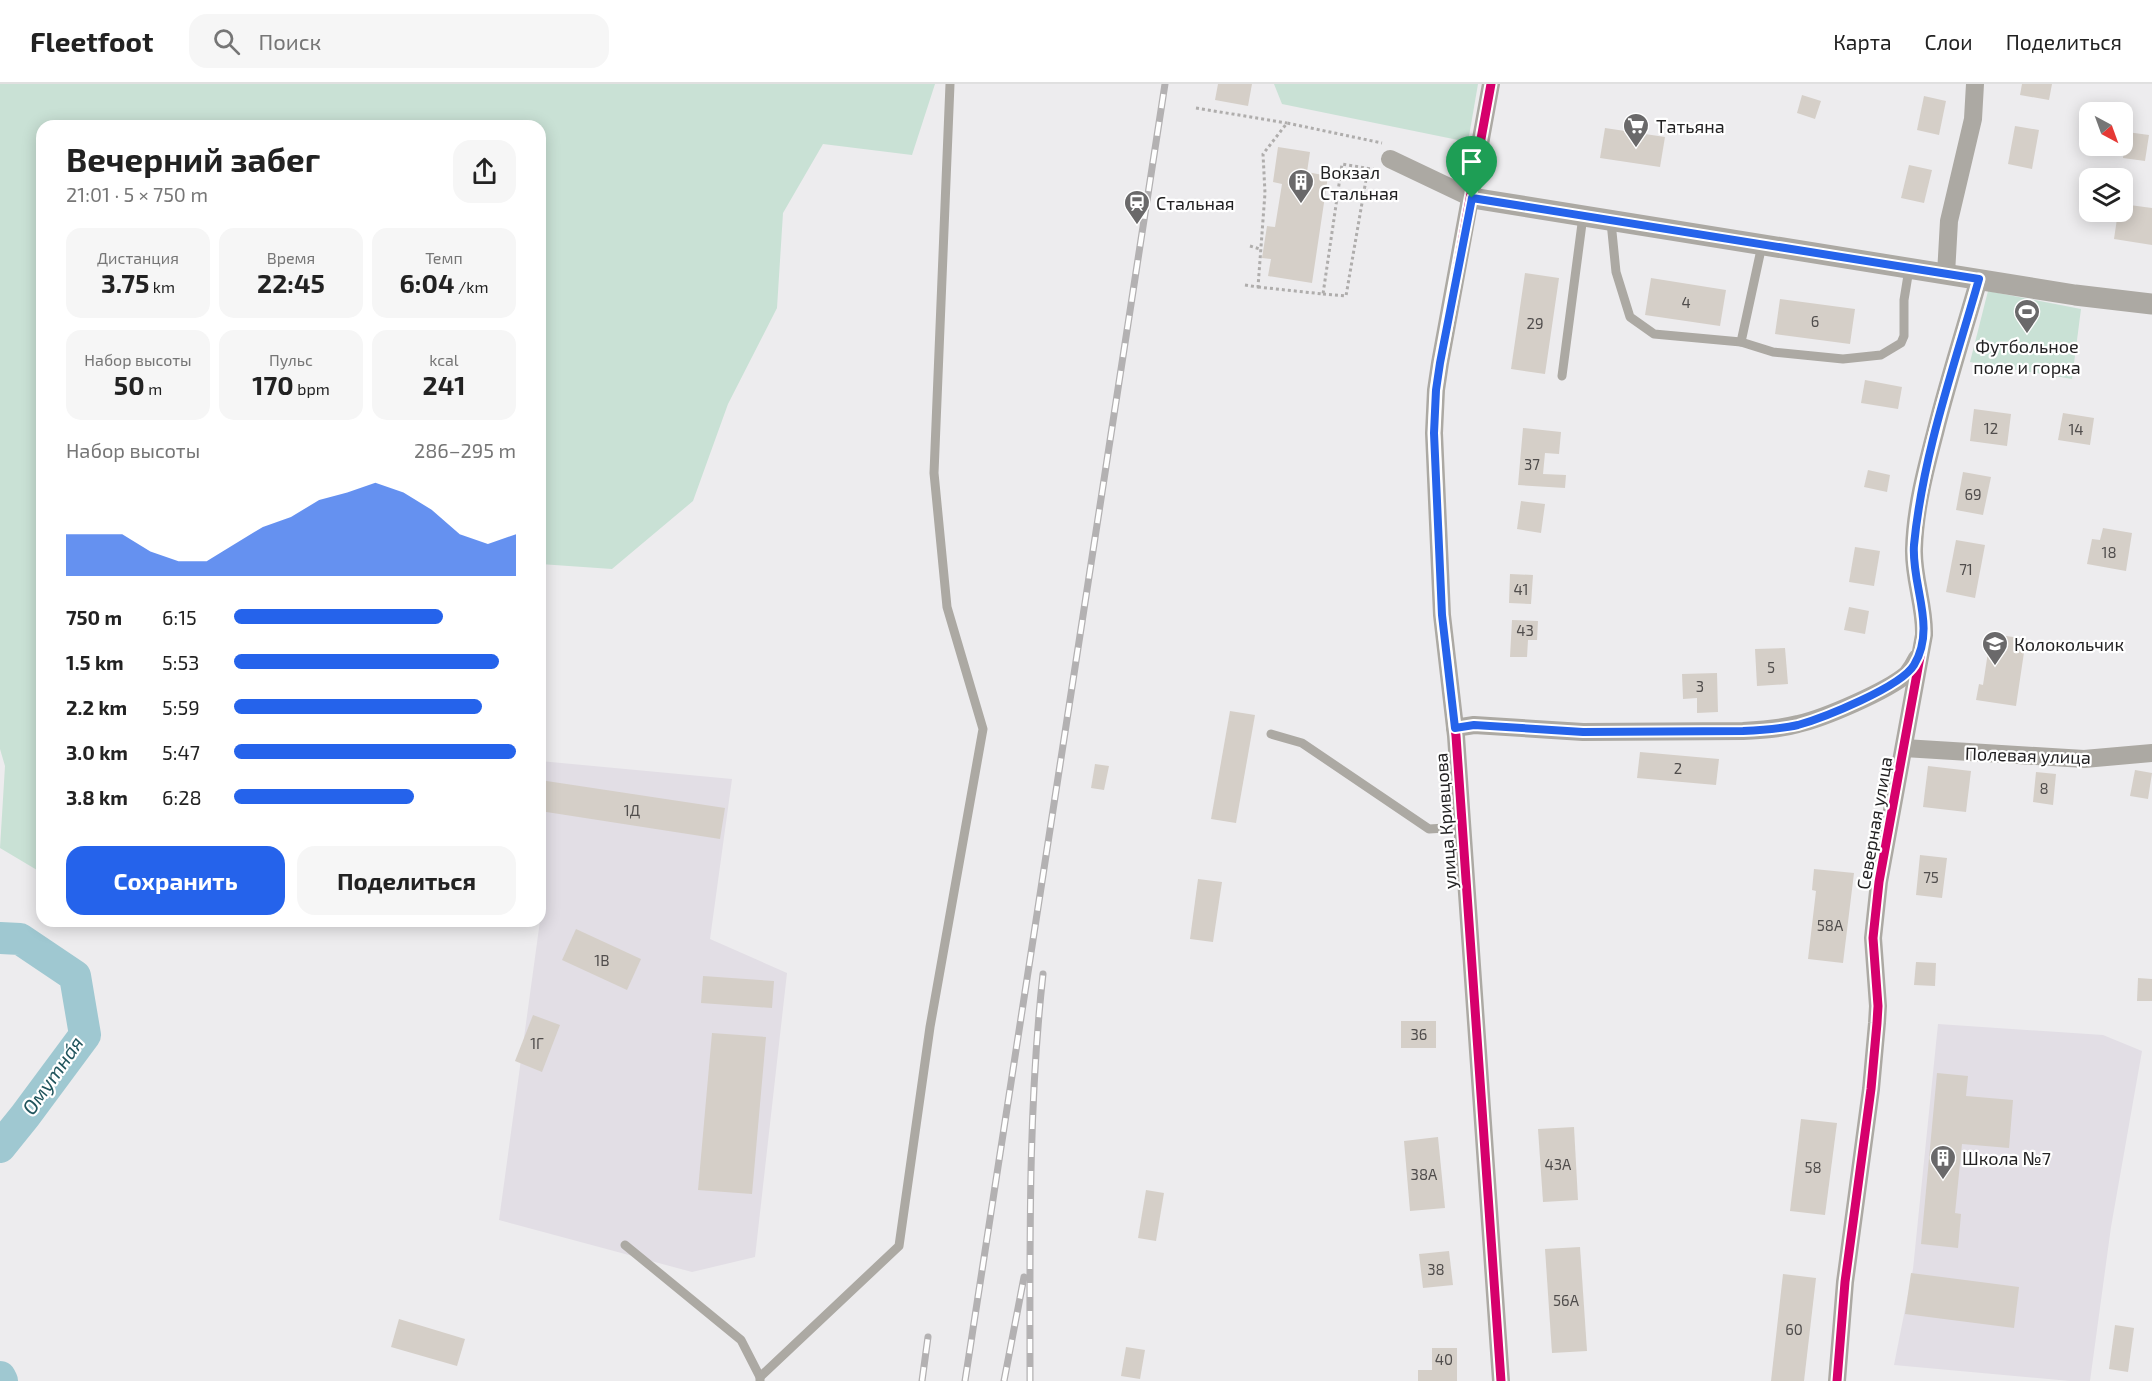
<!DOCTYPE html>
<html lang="ru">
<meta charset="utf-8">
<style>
:root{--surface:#fff;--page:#f6f6f6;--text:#222;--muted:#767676;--line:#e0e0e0;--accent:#2563eb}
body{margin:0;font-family:"Exo 2",sans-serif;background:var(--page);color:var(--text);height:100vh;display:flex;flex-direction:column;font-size:22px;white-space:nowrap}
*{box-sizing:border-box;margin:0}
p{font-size:20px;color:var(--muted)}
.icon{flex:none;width:33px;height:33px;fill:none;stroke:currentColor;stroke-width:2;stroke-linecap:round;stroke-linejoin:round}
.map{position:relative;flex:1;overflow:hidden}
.sheet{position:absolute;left:36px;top:36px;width:510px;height:807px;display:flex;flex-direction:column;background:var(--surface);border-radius:18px;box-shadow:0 3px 15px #0003}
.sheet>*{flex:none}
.needle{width:39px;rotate:139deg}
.fabs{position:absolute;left:2079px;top:18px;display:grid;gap:12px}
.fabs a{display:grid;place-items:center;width:54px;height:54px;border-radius:12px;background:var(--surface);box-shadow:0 3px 15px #0003;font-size:30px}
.pin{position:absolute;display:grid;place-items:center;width:51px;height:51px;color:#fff;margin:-62px -26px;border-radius:50% 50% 50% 0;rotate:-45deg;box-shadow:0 0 6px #0007}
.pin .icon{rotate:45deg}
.round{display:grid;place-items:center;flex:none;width:63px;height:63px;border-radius:18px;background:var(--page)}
.summary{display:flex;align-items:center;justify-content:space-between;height:102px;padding:0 30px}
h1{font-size:33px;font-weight:700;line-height:45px}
.stats{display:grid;grid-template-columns:repeat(3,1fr);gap:9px;height:102px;padding:6px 30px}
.stats div{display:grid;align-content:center;border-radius:15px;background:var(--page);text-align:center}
.stats b{font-size:26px;font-weight:700}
.stats small{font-size:16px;font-weight:400}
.stats p{font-size:16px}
.chart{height:168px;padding:12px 30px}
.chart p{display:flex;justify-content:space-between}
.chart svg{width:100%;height:108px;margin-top:6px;fill:var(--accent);opacity:.7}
.primary-button{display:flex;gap:12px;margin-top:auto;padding:12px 30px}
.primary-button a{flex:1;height:69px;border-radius:18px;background:var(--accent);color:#fff;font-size:24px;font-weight:700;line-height:69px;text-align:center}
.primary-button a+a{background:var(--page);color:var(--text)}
ul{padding:0 30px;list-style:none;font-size:20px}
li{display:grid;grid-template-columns:96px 72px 1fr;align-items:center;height:45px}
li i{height:15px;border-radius:8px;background:var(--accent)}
header{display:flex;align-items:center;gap:36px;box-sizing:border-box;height:84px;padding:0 30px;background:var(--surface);border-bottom:2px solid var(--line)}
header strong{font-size:28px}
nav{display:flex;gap:33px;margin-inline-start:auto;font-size:21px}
.search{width:420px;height:54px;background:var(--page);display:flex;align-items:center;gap:15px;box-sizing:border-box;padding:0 21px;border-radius:18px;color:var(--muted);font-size:22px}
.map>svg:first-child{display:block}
.built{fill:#e2dee5}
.green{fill:#c9e1d5}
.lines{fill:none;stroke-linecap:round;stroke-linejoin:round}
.river{stroke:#9fc8d1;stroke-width:32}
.building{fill:#d5cfc8}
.path{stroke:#afadac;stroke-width:3;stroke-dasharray:3 3;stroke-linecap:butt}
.service{stroke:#aca9a3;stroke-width:9}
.minor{stroke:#aca9a3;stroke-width:18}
.tertiary{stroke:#aca9a3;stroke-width:21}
.rail-casing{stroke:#b3b1b2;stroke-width:7}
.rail{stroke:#fff;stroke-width:4.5;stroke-dasharray:14;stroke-linecap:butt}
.cycleway-casing{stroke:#fff;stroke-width:13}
.cycleway{stroke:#d6006c;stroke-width:9}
.route-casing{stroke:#fff;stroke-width:12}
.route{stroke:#2563eb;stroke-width:8}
.labels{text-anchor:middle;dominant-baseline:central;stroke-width:4.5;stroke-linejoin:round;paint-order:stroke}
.number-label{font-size:15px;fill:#504d4c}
.poi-label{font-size:18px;fill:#232223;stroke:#fff;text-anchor:start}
.street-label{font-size:18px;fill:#232223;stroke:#fff}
.water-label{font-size:20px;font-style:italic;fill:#20545c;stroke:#fff}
</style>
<header>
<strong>Fleetfoot</strong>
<div class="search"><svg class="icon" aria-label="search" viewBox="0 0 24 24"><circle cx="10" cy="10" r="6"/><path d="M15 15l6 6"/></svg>Поиск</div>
<nav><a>Карта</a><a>Слои</a><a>Поделиться</a></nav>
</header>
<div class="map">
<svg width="2152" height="1297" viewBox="0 0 2152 1297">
<rect width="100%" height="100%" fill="#edecee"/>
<g class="built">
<polygon points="540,677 732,695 710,855 787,889 755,1173 692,1188 499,1136 540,837"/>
<polygon points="1938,940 2103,951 2142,967 2111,1143 2090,1297 2070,1297 1894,1281 1913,1185"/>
</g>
<g class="green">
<polygon points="0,0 935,0 912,71 823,60 783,129 777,224 728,320 693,417 612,485 540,480 540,42 42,42 42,789 0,764 5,682 0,665"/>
<polygon points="1274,0 1478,0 1468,58 1282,20"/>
<polygon points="1988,207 2081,225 2072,295 1970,278"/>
</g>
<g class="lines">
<g class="river">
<polyline points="0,854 20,855 75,892 85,951 25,1032 0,1063"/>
<polyline points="0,1293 2,1297"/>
</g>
</g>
<g class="building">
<polygon points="1218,0 1252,0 1248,22 1215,16"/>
<polygon points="2022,0 2052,0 2049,16 2020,11"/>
<polygon points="1802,11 1821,17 1815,35 1797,29"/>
<polygon points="1924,12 1946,17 1939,51 1917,46"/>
<polygon points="2015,42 2039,46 2032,85 2008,80"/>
<polygon points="1605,44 1665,53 1660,83 1600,74"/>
<polygon points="2127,48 2149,51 2145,77 2123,74"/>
<polygon points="1278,63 1310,68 1307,88 1328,92 1312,199 1268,192 1271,175 1262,174 1267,142 1275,143 1282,100 1273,98"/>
<polygon points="1909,81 1932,86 1924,119 1901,114"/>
<polygon points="2122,120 2152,124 2152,161 2114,155 2118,128 2122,128"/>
<polygon points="1525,189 1559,194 1545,290 1511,285"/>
<polygon points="1651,194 1726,206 1720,242 1645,231"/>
<polygon points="1780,215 1855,225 1850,260 1775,250"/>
<polygon points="1865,296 1902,303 1898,325 1861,319"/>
<polygon points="1974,325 2011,330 2007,362 1970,357"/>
<polygon points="2063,329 2094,334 2090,361 2058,356"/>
<polygon points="1523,344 1561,348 1559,370 1545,369 1543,390 1566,391 1565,404 1518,401"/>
<polygon points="1868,386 1890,391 1887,408 1864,403"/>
<polygon points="1963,388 1991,393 1983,431 1956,426"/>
<polygon points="1521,417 1545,420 1541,449 1517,445"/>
<polygon points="2103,444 2132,449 2126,487 2087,480 2092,455 2100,456"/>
<polygon points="1956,456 1985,461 1975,514 1946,508"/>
<polygon points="1855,463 1880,467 1874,502 1849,498"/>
<polygon points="1510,490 1533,491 1531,520 1509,519"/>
<polygon points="1849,523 1869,527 1865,550 1844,546"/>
<polygon points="1512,536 1538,537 1537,556 1528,556 1527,573 1510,573"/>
<polygon points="1987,549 2026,555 2016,622 1976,616 1979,600 1983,601 1988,568 1984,567"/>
<polygon points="1785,564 1788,600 1757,602 1755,565"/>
<polygon points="1717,589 1718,628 1697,629 1697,614 1683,615 1682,590"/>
<polygon points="1230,627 1255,631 1236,739 1211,735"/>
<polygon points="1640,668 1719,675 1716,701 1637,694"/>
<polygon points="1095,680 1109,682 1104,706 1091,704"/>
<polygon points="1928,682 1971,687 1966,728 1923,723"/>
<polygon points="2135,686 2152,689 2148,715 2130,712"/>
<polygon points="2036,688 2056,690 2053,721 2033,718"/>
<polygon points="540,696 725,724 720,755 540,727"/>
<polygon points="1920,771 1947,774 1942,814 1916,811"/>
<polygon points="1814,785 1854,789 1843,879 1808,875 1816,807 1812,806"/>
<polygon points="1198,795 1222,798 1213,858 1190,855"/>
<polygon points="576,845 641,875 627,906 562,876"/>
<polygon points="1916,878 1936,879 1935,902 1914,901"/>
<polygon points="703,892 774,897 772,924 701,919"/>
<polygon points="2138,894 2152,895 2152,917 2137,917"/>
<polygon points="533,931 560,941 542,988 515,977"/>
<rect x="1401" y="937" width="35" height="27"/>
<polygon points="712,949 766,953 752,1110 698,1106"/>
<polygon points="1937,989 1968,992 1966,1012 2013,1016 2009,1064 1962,1060 1955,1129 1961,1130 1958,1164 1921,1160"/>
<polygon points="1801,1035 1837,1039 1825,1131 1790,1127"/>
<polygon points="1574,1043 1578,1116 1543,1118 1538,1045"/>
<polygon points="1438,1053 1445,1124 1410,1127 1404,1057"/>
<polygon points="1146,1106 1164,1109 1156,1157 1138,1154"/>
<polygon points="1580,1163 1587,1267 1552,1269 1545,1165"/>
<polygon points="1449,1167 1453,1201 1423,1204 1419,1170"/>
<polygon points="1911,1189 2019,1203 2014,1244 1905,1230"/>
<polygon points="1783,1190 1816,1194 1804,1297 1771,1297"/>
<polygon points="399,1235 465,1255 457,1282 391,1263"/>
<polygon points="2115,1241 2134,1244 2128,1288 2109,1285"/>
<polygon points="1126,1263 1145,1266 1140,1295 1121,1292"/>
<polygon points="1432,1264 1457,1264 1457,1297 1418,1297 1418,1286 1432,1286"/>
</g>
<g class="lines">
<g class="path">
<polyline points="1196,24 1287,39"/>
<polyline points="1250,162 1260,165"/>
<polyline points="1245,201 1258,203 1265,109 1263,70 1287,39 1382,59"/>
<polyline points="1258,203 1323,210 1342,80 1377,86"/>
<polyline points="1323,210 1346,212 1368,84"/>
</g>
<g class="service">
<polyline points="1611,138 1616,188 1630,233 1654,250 1741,258"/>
<polyline points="1762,161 1741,258 1773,268 1843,275 1881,271 1901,259 1904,252 1904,216 1909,185"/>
<polyline points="1562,292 1583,132"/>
<polyline points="1271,650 1302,659 1429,745 1462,743"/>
<polyline points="625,1161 741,1256 760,1293 760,1297"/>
<polyline points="760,1293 899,1162 930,943 983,645 947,523 934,389 950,0"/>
</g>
<g class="minor">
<polyline points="1491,0 1440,279 1436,306 1434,349 1442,531 1456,652 1501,1297"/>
<polyline points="1390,75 1472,114"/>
<polyline points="1946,190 1949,137 1973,35 1975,0"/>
<path d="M 1455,644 L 1474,641 L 1583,648 L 1743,647 C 1762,646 1780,645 1798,640 C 1825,634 1887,607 1907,590 C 1911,585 1914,580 1917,574"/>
<polyline points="1904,664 2084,675 2152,669"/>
<path d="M 1837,1297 L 1845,1198 L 1871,1005 L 1877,939 L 1878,922 L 1873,854 L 1879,798 L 1924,551 C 1925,522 1913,494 1914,465 C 1915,426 1925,387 1935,349 C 1948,297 1964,247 1979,195"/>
</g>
<polyline class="tertiary" points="1472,114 2075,211 2152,220"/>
<defs>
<g id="rail">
<polyline points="922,1297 928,1253"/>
<polyline points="965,1297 1165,0"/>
<polyline points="1004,1297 1024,1193"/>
<path d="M 1030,1297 C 1030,1161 1028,1025 1043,890"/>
</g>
</defs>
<use href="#rail" class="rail-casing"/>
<use href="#rail" class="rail"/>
<defs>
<g id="cycleway">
<polyline points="1491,0 1440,279 1436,306 1434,349 1442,531 1456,652 1501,1297"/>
<path d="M 1837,1297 L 1845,1198 L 1871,1005 L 1877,939 L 1878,922 L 1873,854 L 1879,798 L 1924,551 C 1925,522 1913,494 1914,465 C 1915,426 1925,387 1935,349 C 1948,297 1964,247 1979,195"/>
</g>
</defs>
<use href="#cycleway" class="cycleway-casing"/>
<use href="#cycleway" class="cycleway"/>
</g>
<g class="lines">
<defs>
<path id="route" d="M 1472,114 L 1979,195 C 1954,283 1923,369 1914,461 C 1911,501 1937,543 1914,581 C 1901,603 1823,634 1798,641 C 1780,645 1762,646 1743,647 L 1583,648 L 1474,641 L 1455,644 L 1442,531 L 1434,349 L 1436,306 L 1440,279 Z"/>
</defs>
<use href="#route" class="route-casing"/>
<use href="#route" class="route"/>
</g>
<defs>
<symbol id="supermarket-pin" viewBox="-11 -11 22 30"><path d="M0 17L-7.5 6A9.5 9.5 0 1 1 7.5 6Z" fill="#6a696a" stroke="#fff"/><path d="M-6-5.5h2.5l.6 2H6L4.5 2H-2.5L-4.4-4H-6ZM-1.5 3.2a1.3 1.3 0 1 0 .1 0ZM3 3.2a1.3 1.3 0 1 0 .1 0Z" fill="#fff"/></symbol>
<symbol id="building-pin" viewBox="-11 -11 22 30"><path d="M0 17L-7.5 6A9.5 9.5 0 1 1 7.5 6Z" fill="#6a696a" stroke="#fff"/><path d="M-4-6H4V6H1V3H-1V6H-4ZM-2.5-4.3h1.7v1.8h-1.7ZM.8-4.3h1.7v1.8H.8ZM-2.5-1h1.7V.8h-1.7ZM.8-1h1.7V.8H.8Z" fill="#fff"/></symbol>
<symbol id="station-pin" viewBox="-11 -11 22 30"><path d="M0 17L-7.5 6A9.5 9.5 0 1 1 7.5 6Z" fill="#6a696a" stroke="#fff"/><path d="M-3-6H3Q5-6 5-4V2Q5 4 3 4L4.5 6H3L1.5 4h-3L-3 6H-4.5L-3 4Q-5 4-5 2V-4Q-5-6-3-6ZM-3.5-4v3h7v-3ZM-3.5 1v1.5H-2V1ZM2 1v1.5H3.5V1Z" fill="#fff"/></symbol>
<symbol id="stadium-pin" viewBox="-11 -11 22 30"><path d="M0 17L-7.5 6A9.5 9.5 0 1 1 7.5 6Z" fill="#6a696a" stroke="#fff"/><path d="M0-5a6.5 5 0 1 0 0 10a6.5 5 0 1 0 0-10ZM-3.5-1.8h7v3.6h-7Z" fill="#fff"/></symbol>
<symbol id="school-pin" viewBox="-11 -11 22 30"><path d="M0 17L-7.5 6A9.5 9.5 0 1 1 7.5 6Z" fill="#6a696a" stroke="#fff"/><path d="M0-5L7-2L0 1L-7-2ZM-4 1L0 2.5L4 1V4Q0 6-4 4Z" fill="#fff"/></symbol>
</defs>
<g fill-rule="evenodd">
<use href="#supermarket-pin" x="1621" y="27" width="30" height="40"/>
<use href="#building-pin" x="1286" y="83" width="30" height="40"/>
<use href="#station-pin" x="1122" y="104" width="30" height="40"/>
<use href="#stadium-pin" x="2012" y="213" width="30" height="40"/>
<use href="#school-pin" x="1980" y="545" width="30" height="40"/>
<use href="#building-pin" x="1928" y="1059" width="30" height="40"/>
</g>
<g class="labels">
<g class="number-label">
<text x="1686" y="218">4</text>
<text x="1815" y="237">6</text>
<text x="1535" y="239">29</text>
<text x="1991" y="344">12</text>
<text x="2076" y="345">14</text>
<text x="1532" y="380">37</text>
<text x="1973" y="410">69</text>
<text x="2109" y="468">18</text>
<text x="1966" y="485">71</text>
<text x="1521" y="505">41</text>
<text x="1525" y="546">43</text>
<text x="1771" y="583">5</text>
<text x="1700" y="602">3</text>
<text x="1678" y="684">2</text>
<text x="2044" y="704">8</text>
<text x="632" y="726">1Д</text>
<text x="1931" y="793">75</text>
<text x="1830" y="841">58А</text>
<text x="602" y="876">1В</text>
<text x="1419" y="950">36</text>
<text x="537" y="959">1Г</text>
<text x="1558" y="1080">43А</text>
<text x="1813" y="1083">58</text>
<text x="1424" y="1090">38А</text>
<text x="1436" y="1185">38</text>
<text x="1566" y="1216">56А</text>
<text x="1794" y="1245">60</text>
<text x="1444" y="1275">40</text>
</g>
<g class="poi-label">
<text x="1656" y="42">Татьяна</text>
<text x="1320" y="88">Вокзал<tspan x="1320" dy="21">Стальная</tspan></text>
<text x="1156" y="119">Стальная</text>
<text x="2027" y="262" text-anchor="middle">Футбольное<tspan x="2027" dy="21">поле и горка</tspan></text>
<text x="2014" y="560">Колокольчик</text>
<text x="1962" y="1074">Школа №7</text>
</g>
<g class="street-label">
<text transform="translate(2028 671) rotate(2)">Полевая улица</text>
<text transform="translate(1445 737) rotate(-94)">улица Кривцова</text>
<text transform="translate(1874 739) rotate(-80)">Северная улица</text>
</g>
<g class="water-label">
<text transform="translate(52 991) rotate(-55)">Омутна́я</text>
</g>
</g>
</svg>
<div class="fabs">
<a><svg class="needle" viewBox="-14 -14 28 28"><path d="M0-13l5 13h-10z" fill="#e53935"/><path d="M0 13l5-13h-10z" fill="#767676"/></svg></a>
<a><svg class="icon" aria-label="layers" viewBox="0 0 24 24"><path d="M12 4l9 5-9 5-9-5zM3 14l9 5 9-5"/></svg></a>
</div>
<div class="pin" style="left:1472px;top:114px;background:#1e9e55"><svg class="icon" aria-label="arrive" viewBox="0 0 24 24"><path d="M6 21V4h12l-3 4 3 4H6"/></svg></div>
<section class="sheet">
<div class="summary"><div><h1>Вечерний забег</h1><p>21:01 · 5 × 750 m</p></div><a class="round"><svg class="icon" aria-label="share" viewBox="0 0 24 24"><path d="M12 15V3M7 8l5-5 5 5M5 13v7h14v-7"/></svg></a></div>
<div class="stats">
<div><p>Дистанция</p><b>3.75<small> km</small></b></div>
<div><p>Время</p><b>22:45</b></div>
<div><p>Темп</p><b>6:04<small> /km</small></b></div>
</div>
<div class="stats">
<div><p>Набор высоты</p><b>50<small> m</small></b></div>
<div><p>Пульс</p><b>170<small> bpm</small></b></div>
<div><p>kcal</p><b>241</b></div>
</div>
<div class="chart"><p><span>Набор высоты</span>286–295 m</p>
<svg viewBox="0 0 160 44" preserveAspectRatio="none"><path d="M0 44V27L10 27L20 27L30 34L40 38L50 38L60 31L70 24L80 20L90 13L100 10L110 6L120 10L130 17L140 27L150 31L160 27V44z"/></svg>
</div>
<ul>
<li><b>750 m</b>6:15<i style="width:74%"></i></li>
<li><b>1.5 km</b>5:53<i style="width:94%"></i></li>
<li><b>2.2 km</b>5:59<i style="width:88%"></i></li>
<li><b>3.0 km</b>5:47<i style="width:100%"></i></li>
<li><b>3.8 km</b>6:28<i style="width:64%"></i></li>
</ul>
<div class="primary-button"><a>Сохранить</a><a>Поделиться</a></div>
</section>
</div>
